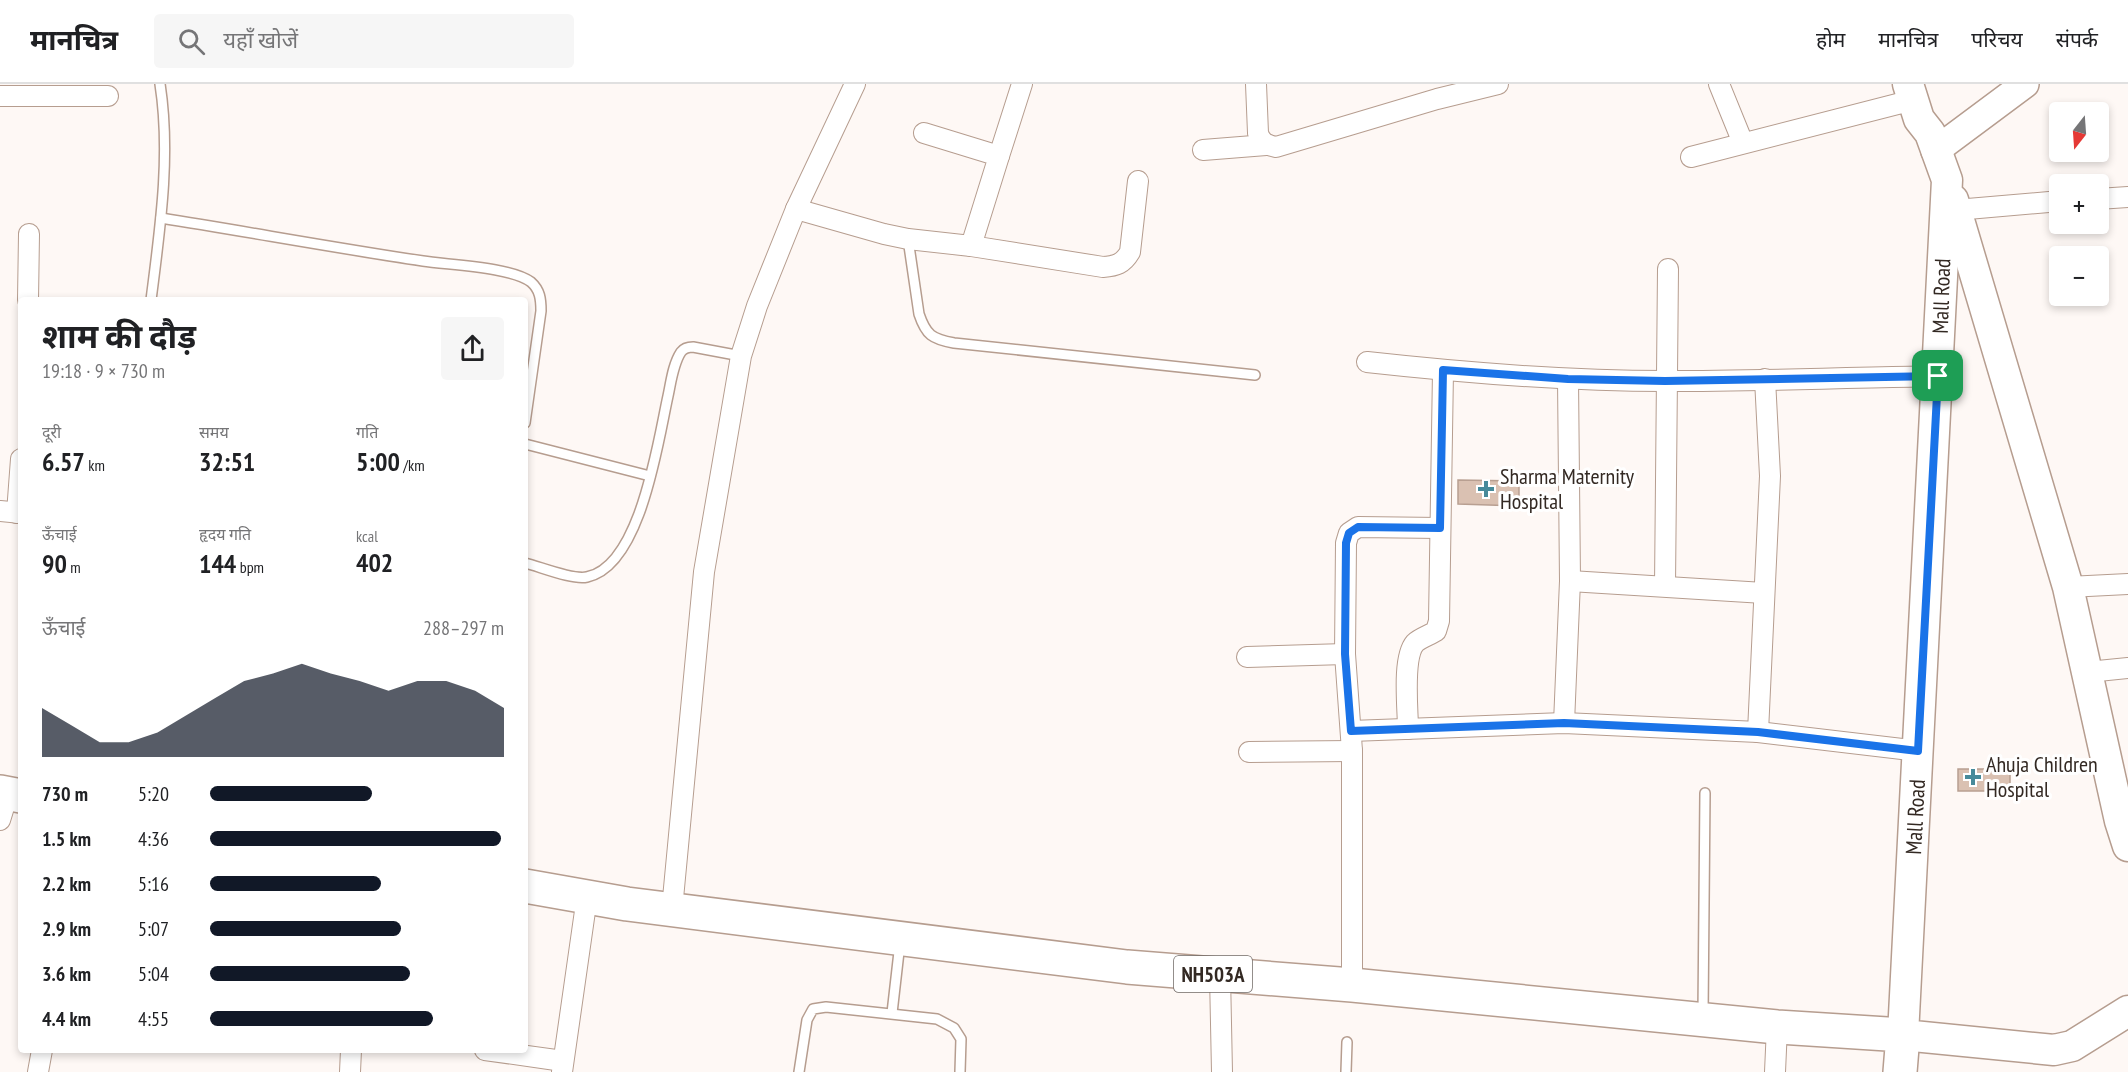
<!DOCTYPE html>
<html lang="hi">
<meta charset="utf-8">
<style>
:root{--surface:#fff;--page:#f6f6f6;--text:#202124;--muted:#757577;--line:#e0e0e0;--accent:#111827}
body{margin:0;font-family:"PT Sans Narrow","Noto Sans Devanagari",sans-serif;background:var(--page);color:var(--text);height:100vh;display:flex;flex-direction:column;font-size:22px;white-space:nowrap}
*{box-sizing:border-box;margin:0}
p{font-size:20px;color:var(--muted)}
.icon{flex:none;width:33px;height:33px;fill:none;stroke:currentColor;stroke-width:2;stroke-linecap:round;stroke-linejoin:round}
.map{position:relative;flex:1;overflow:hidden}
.side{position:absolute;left:18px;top:213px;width:510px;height:756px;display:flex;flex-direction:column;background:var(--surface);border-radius:6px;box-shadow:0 3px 9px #0003}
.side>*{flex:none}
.needle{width:39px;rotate:197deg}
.controls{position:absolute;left:2049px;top:18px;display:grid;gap:12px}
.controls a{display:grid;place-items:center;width:60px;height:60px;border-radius:6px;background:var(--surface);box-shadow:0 3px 9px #0003;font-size:30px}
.pin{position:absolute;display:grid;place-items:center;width:51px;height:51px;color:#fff;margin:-26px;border-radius:12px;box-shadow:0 3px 9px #0006}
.round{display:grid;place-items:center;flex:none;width:63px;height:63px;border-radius:6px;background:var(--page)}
.head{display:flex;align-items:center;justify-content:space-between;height:102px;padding:0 24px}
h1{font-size:33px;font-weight:700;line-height:45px}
.stats{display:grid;grid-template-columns:repeat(3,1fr);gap:9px;height:102px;padding:6px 24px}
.stats div{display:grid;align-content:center}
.stats b{font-size:26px;font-weight:700}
.stats small{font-size:16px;font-weight:400}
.stats p{font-size:16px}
.chart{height:168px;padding:12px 24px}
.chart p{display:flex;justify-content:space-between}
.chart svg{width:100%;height:108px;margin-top:6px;fill:var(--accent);opacity:.7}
ul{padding:0 24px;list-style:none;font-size:20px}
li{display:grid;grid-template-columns:96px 72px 1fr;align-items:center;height:45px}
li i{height:15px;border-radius:8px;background:var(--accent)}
header{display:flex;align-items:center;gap:36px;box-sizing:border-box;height:84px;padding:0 30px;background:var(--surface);border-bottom:2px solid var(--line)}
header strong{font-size:28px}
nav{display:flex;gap:33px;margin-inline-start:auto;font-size:21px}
.search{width:420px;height:54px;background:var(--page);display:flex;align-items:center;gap:15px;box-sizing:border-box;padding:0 21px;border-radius:6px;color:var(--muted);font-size:22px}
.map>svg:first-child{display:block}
.building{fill:#dac1b2;stroke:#b89f91;stroke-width:1.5}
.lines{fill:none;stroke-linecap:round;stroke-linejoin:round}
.lane-casing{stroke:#b69d8f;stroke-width:12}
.street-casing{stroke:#b69d8f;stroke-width:22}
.secondary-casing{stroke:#b69d8f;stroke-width:30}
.primary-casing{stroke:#b69d8f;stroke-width:33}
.highway-casing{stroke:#b69d8f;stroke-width:36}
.lane{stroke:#fff;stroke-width:9}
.street{stroke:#fff;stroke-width:20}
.secondary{stroke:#fff;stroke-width:27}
.primary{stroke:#fff;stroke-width:30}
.highway{stroke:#fff;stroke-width:33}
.route-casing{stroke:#fff;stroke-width:12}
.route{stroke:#1a73e8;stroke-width:8}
.poi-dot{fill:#478a9a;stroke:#fff;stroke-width:2}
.labels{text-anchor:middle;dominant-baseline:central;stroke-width:6;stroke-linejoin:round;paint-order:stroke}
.shield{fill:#fff;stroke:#706965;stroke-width:1.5}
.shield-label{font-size:21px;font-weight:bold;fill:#332923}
.street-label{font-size:22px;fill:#332923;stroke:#fff}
.poi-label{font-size:22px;fill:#332923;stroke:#fff;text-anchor:start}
</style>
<header>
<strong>मानचित्र</strong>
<div class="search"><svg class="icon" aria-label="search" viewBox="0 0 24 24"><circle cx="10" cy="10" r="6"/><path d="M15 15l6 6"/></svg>यहाँ खोजें</div>
<nav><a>होम</a><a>मानचित्र</a><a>परिचय</a><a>संपर्क</a></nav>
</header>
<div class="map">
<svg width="2128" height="988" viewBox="0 0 2128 988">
<rect width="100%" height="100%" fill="#fef8f5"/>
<g class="building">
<polygon points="1458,396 1519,397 1519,422 1458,420"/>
<rect x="1958" y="685" width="52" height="22"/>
</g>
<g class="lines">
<defs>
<g id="lane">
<path d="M 161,134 C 249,148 336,164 423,177 C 448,181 512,183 531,198 C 540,206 541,215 541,227 L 525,339"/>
<path d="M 908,155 L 919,230 C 926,251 932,255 954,259 L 1255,291"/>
<path d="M 151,216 C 160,145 171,71 160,0"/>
<polyline points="525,360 650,392"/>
<path d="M 525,479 C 541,483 572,496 587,493 C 641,482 658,357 668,312 C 671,298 673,280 681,268 C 684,264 688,263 693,263 L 741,272"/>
<polyline points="892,929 900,859"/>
<polyline points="1703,929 1705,709"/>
<polyline points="799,988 807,936 813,925 826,923 937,935 954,944 961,955 960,988"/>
<polyline points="1346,988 1347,958"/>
</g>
<g id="street">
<path d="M 1256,0 L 1258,49 C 1261,59 1267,61 1276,63 L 1437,15 L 1498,0"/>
<polyline points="1719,0 1743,59"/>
<polyline points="0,12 108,12"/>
<polyline points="1203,66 1266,61"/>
<polyline points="999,72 1022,0"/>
<polyline points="1691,73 1913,16"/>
<polyline points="2098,115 2128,113"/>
<polyline points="796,125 884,150 908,155 971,162 999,72 924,49"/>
<polyline points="1956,126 2060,117"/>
<path d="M 971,162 L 1103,183 C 1116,182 1123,180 1130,168 L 1138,97"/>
<polyline points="28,216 29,150"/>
<path d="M 1367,278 C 1466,289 1566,297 1666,297 C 1757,297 1848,294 1938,292"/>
<polyline points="0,427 21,429"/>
<polyline points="17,429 21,375"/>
<polyline points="1570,497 1764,509"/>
<polyline points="1665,502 1668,185"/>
<polyline points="2068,503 2128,500"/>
<polyline points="1247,573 1345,570"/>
<polyline points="2088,588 2128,584"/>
<polyline points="1564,639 1570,497 1568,295"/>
<path d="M 1408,645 C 1408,625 1402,574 1415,559 C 1420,554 1430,551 1436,547 L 1439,537 L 1443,287"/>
<polyline points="1351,647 1564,639 1758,648 1919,667"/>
<polyline points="1758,648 1770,392 1765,295"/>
<polyline points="1249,668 1352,667"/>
<polyline points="0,736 8,710"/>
<polyline points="672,825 704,488 741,272 757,222 796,125 855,0"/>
<polyline points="1220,891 1222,988"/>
<polyline points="1352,901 1352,667 1345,570 1346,459 1349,449 1358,443 1440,444"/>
<polyline points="485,966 563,977"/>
<polyline points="38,988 42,966"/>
<polyline points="350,988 351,966"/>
<polyline points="562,988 587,813"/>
<polyline points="1775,988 1777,943"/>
</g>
<polyline id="secondary" points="1935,67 2025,0"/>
<g id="primary">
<polyline points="1908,0 1919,35 1930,49 1947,96 1903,951 2054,966 2072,962 2128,927"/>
<polyline points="1953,116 2068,503 2120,737 2128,762"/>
</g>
<g id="highway">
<polyline points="0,708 21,712"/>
<polyline points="525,802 627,820 1127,883 1352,901 1777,943 1903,951 1900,988"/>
</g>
</defs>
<use href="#lane" class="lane-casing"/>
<use href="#street" class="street-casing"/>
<use href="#secondary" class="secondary-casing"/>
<use href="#primary" class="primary-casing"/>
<use href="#highway" class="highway-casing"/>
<use href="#lane" class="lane"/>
<use href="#street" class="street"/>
<use href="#secondary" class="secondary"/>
<use href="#primary" class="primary"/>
<use href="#highway" class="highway"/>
</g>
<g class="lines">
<defs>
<polygon id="route" points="1443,286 1568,295 1665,297 1938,292 1918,667 1758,648 1564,639 1351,647 1345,570 1346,459 1349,449 1358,443 1440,444"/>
</defs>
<use href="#route" class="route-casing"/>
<use href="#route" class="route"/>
</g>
<g class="poi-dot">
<path d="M1483 396h6v6h6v6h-6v6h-6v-6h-6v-6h6z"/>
<path d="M1970 684h6v6h6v6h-6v6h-6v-6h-6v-6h6z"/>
</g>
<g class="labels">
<rect class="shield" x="1174" y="872" width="78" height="36" rx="4.5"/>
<g class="shield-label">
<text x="1213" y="890">NH503A</text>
</g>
<g class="street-label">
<text transform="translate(1941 212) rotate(-88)">Mall Road</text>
<text transform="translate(1915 733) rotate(-87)">Mall Road</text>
</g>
<g class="poi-label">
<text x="1500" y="392">Sharma Maternity<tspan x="1500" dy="25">Hospital</tspan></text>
<text x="1986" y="680">Ahuja Children<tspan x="1986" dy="25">Hospital</tspan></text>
</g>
</g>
</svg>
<div class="controls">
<a><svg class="needle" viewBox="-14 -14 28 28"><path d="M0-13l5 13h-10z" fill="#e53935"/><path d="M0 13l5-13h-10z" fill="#757577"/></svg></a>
<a>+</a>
<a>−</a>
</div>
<div class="pin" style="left:1938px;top:292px;background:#1e9e55"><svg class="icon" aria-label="arrive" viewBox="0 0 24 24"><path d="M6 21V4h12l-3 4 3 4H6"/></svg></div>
<section class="side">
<div class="head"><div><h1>शाम की दौड़</h1><p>19:18 · 9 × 730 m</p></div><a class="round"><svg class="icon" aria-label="share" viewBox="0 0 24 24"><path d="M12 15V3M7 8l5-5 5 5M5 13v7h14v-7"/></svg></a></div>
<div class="stats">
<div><p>दूरी</p><b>6.57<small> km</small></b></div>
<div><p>समय</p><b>32:51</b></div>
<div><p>गति</p><b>5:00<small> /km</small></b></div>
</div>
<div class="stats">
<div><p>ऊँचाई</p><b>90<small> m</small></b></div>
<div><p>हृदय गति</p><b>144<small> bpm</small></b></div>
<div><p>kcal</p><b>402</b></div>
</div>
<div class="chart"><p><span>ऊँचाई</span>288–297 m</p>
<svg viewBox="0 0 160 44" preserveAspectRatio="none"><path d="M0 44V24L10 31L20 38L30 38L40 34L50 27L60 20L70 13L80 10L90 6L100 10L110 13L120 17L130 13L140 13L150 17L160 24V44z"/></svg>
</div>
<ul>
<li><b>730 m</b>5:20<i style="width:55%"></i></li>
<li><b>1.5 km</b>4:36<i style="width:99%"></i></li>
<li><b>2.2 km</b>5:16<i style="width:58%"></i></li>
<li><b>2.9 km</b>5:07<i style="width:65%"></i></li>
<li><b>3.6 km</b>5:04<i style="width:68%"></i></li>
<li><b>4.4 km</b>4:55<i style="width:76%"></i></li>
</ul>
</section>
</div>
